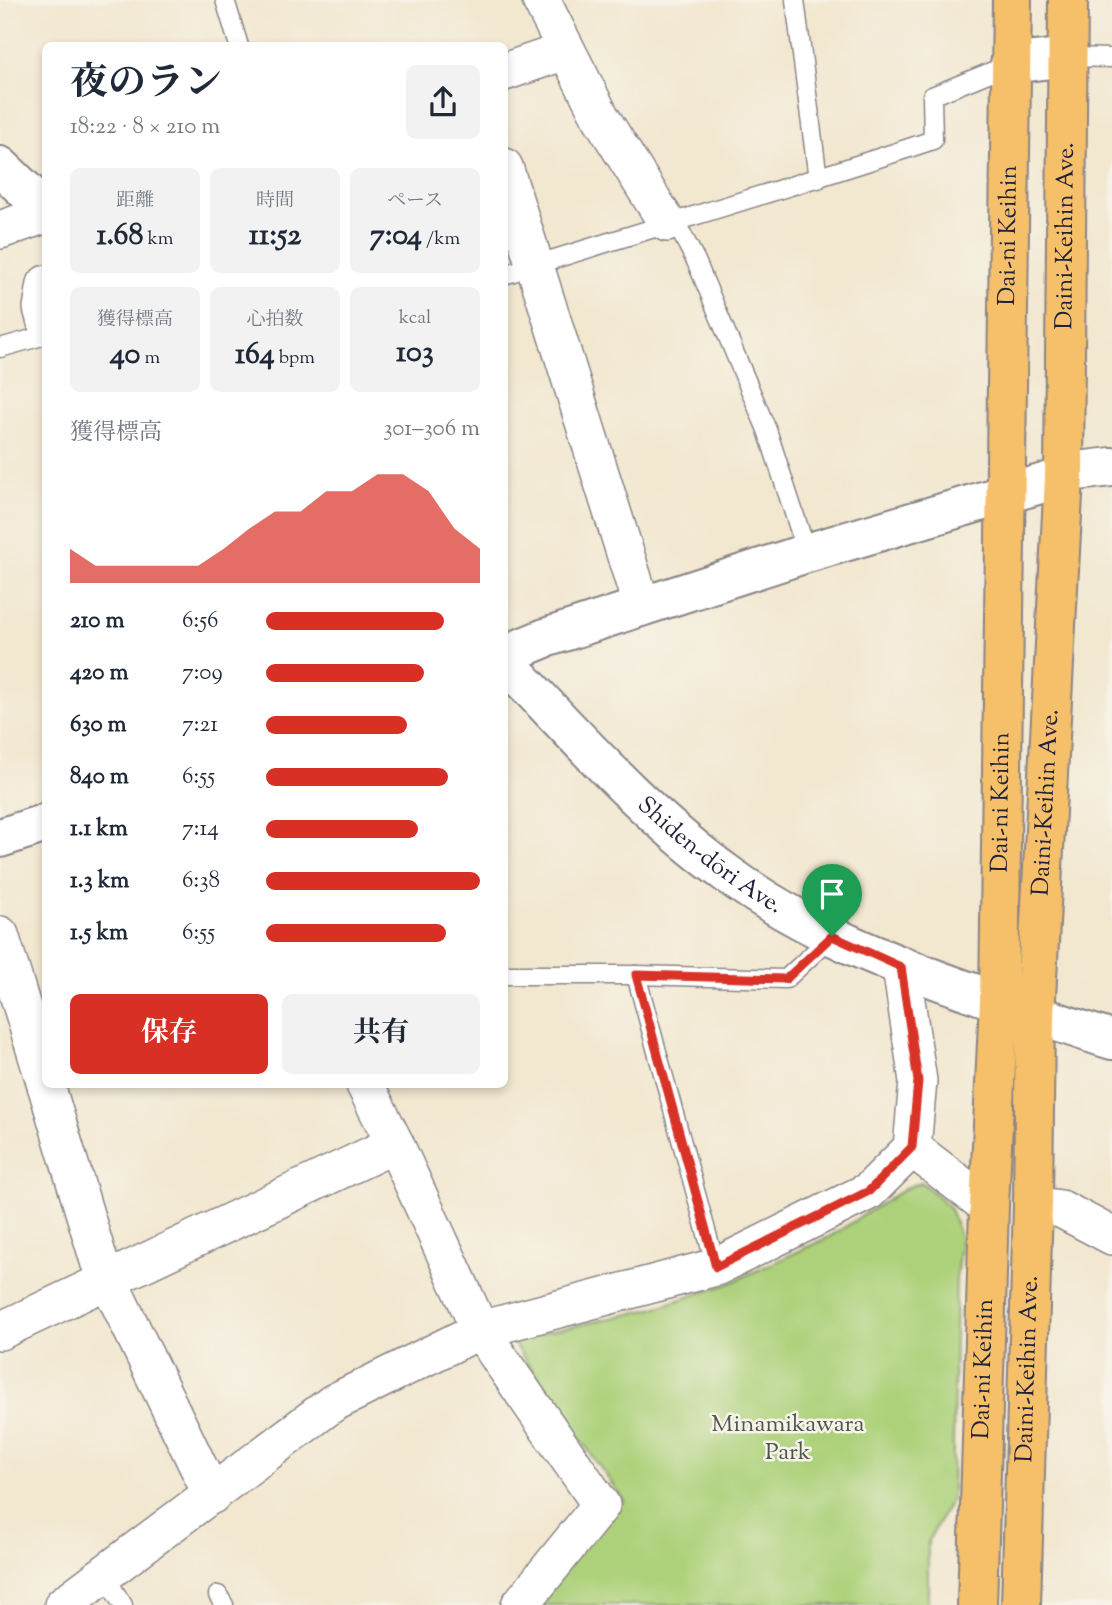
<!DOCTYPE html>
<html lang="ja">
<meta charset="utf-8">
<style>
:root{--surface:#fff;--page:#f2f2f3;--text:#1f2937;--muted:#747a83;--accent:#d93025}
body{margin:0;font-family:"Sorts Mill Goudy","Noto Serif JP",serif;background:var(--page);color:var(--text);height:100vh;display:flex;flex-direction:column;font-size:26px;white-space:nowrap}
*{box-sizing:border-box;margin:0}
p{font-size:23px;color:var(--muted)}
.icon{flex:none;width:38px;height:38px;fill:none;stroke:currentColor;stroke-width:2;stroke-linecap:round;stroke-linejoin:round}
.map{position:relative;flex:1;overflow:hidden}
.side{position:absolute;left:42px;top:42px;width:466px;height:1046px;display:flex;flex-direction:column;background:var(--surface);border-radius:10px;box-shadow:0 4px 10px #0003}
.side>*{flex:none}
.pin{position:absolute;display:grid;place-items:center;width:60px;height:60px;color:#fff;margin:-72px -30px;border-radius:50% 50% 50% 0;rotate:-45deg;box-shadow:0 0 7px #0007}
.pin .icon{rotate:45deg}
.round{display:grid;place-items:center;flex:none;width:74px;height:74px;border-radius:10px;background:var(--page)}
.summary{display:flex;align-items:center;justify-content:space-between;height:119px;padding:0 28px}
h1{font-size:38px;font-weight:700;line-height:52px}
.figures{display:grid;grid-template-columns:repeat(3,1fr);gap:10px;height:119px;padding:7px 28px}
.figures div{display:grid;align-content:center;border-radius:10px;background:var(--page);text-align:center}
.figures b{font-size:30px;font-weight:700}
.figures small{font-size:19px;font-weight:400}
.figures p{font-size:19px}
.chart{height:196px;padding:14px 28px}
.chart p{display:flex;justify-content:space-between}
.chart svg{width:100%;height:126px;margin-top:7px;fill:var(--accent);opacity:.7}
.primary-button{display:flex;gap:14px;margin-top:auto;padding:14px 28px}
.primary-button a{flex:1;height:80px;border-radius:10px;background:var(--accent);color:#fff;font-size:28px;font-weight:700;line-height:80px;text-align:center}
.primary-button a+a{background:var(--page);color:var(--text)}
ul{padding:0 28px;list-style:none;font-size:23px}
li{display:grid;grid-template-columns:112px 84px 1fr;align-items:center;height:52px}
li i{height:18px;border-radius:9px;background:var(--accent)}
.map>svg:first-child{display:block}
.green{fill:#add17a;stroke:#687a5a;stroke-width:2}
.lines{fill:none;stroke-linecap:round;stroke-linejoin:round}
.service-casing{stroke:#8a8485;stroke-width:21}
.minor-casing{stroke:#8a8485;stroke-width:40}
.tertiary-casing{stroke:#8a8485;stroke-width:42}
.trunk-casing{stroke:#8a8485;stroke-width:42}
.service{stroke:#fff;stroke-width:18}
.minor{stroke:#fff;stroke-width:37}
.tertiary{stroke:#fff;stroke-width:38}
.trunk{stroke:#f6c06b;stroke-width:38}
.route-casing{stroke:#fff;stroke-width:14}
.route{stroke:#d93025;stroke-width:9}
.labels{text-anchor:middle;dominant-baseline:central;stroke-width:5;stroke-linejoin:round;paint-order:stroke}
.street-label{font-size:24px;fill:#22223b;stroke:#f7f3e8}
.park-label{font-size:24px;fill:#4c574e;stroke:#f7f3e8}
</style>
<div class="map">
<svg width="1112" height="1605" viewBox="0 0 1112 1605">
<rect width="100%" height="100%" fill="#f7f3e8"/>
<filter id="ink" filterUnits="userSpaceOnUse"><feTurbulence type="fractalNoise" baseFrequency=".0143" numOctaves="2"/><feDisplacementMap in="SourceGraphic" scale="14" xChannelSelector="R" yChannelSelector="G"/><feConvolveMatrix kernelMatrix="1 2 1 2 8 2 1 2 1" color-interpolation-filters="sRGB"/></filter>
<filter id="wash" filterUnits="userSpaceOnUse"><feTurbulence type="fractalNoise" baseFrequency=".00686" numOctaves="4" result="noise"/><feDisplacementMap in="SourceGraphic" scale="28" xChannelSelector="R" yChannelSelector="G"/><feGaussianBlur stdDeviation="1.57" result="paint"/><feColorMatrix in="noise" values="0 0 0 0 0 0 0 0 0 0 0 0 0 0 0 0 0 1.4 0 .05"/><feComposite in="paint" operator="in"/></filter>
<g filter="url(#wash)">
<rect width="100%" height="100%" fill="#f2e7cf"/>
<polygon class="green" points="921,1182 949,1206 961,1239 956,1278 952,1498 928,1541 928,1605 524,1605 584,1539 624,1501 511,1340 652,1309 728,1284 829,1237 906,1188"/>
</g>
<g filter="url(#ink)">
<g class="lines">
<defs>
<g id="service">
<polyline points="225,0 239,46"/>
<polyline points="795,0 818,179"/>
<polyline points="1068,57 1112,58"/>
<polyline points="675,221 696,261 767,430 807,553"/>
<path d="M 504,275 C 647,229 791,188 933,140 L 932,96 L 1010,64"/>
<polyline points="0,348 46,335"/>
<polyline points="504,975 636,975 786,979 832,936"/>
<polyline points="636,975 716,1267"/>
<polyline points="104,1575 123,1605"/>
<polyline points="218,1595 224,1605"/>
</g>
<g id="minor">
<polyline points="541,0 600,116 667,223"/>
<polyline points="504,72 565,51"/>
<polyline points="504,167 642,607"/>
<polyline points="0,230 46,214"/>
<polyline points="46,284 42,308 46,322"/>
<polyline points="0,935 46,1085"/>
<polyline points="46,1085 99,1261 212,1495"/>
<polyline points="365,1085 395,1144 480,1330 601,1505 520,1605"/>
<polyline points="912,1148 989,1207"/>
<polyline points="1033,1205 1061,1209 1112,1236"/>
<polyline points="0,1331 395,1144"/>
<polyline points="63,1605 333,1403 480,1330 716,1267 869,1191 912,1148 918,1081 901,967"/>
</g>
<g id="tertiary">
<polyline points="1010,64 1068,57"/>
<polyline points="0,166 46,210"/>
<polyline points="504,655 545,638 807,553 1064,477 1077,471 1112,467"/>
<path id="s1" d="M 504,661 C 576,736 645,815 730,876 C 806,931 894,965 982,996 C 1025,1011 1068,1026 1112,1040"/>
<polyline points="0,838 46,823"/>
</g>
<g id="trunk">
<path id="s2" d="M 977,1605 L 989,1207 L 999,1001 L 1012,0"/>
<path id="s3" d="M 1021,1605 L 1033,1205 L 1035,1016 L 1064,477 L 1068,0"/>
</g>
</defs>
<use href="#service" class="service-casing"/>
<use href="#minor" class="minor-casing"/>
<use href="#tertiary" class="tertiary-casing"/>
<use href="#trunk" class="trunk-casing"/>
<use href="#service" class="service"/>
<use href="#minor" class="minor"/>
<use href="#tertiary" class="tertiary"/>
<use href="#trunk" class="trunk"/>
</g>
</g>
<g class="lines" filter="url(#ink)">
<defs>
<polygon id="route" points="832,936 901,967 918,1081 912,1147 869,1191 716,1267 636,975 786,979"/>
</defs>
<use href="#route" class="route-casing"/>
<use href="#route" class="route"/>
</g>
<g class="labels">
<g class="street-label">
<text stroke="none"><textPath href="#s2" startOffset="1370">Dai-ni Keihin</textPath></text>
<text stroke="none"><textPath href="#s3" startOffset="1370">Daini-Keihin Ave.</textPath></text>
<text stroke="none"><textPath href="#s2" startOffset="803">Dai-ni Keihin</textPath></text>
<text stroke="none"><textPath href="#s3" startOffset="803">Daini-Keihin Ave.</textPath></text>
<text stroke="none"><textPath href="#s1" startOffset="284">Shiden-dōri Ave.</textPath></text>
<text stroke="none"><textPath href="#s2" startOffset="236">Dai-ni Keihin</textPath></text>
<text stroke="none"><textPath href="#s3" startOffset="236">Daini-Keihin Ave.</textPath></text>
</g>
<g class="park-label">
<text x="788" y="1425">Minamikawara<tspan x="788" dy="28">Park</tspan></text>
</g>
</g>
</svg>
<div class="pin" style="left:832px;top:936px;background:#1e9e55"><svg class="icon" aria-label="arrive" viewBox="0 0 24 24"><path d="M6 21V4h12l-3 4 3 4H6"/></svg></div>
<section class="side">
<div class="summary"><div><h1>夜のラン</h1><p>18:22 · 8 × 210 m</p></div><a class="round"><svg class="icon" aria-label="share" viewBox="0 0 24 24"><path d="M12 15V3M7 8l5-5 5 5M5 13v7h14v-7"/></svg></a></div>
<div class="figures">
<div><p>距離</p><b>1.68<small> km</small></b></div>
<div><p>時間</p><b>11:52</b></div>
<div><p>ペース</p><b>7:04<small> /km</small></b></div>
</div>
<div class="figures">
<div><p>獲得標高</p><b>40<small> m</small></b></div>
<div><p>心拍数</p><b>164<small> bpm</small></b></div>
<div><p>kcal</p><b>103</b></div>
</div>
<div class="chart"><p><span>獲得標高</span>301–306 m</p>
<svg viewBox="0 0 160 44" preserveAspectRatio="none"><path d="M0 44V32L10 38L20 38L30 38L40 38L50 38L60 32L70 25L80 19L90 19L100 12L110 12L120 6L130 6L140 12L150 25L160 32V44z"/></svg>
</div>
<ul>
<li><b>210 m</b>6:56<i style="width:83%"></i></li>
<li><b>420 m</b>7:09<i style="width:74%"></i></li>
<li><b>630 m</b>7:21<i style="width:66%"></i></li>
<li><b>840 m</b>6:55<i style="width:85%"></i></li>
<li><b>1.1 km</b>7:14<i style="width:71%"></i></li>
<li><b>1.3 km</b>6:38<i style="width:100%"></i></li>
<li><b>1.5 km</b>6:55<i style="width:84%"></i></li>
</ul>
<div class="primary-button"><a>保存</a><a>共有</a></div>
</section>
</div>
